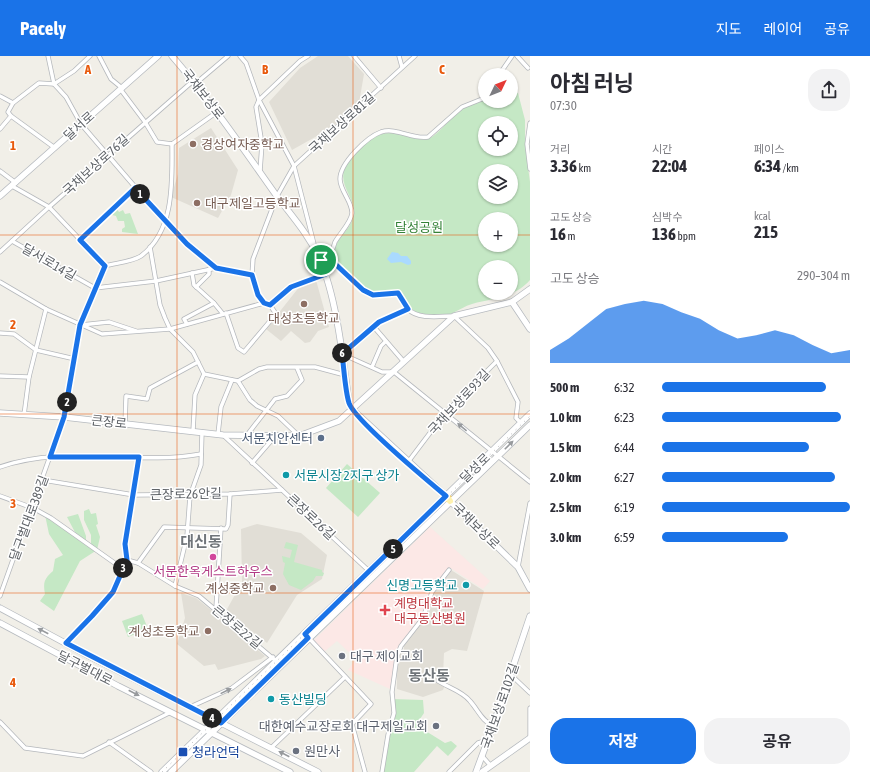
<!DOCTYPE html>
<html lang="ko">
<meta charset="utf-8">
<style>
:root{--surface:#fff;--page:#f2f2f3;--text:#2b2b33;--muted:#7c7c81;--accent:#1a73e8}
body{margin:0;font-family:"Asap Condensed","Noto Sans KR",sans-serif;background:var(--page);color:var(--text);height:100vh;display:flex;flex-direction:column;font-size:15px;white-space:nowrap}
*{box-sizing:border-box;margin:0}
p{font-size:13px;color:var(--muted)}
.icon{flex:none;width:22px;height:22px;fill:none;stroke:currentColor;stroke-width:2;stroke-linecap:round;stroke-linejoin:round}
.map{position:relative;flex:1;overflow:hidden}
.panel{display:flex;flex-direction:column;background:var(--surface);width:340px}
.panel>*{flex:none}
.needle{width:26px;rotate:47deg}
.buttons{position:absolute;left:478px;top:12px;display:grid;gap:8px}
.buttons a{display:grid;place-items:center;width:40px;height:40px;border-radius:50%;background:var(--surface);box-shadow:0 1px 3px #0004;font-size:20px}
.pin{position:absolute;display:grid;place-items:center;width:34px;height:34px;color:#fff;margin:-17px;border:2px solid #fff;border-radius:50%;box-shadow:0 1px 4px #0007}
.km{position:absolute;width:20px;height:20px;margin:-10px;border-radius:50%;background:#222;color:#fff;font-size:11px;line-height:20px;text-align:center}
.round{display:grid;place-items:center;flex:none;width:42px;height:42px;border-radius:16px;background:var(--page)}
.summary{display:flex;align-items:center;justify-content:space-between;height:68px;padding:0 20px}
h1{font-size:22px;font-weight:700;line-height:30px}
.stats{display:grid;grid-template-columns:repeat(3,1fr);gap:6px;height:68px;padding:4px 20px}
.stats div{display:grid;align-content:center}
.stats b{font-size:17px;font-weight:700}
.stats small{font-size:11px;font-weight:400}
.stats p{font-size:11px}
.chart{height:112px;padding:8px 20px}
.chart p{display:flex;justify-content:space-between}
.chart svg{width:100%;height:72px;margin-top:4px;fill:var(--accent);opacity:.7}
.cta{display:flex;gap:8px;margin-top:auto;padding:8px 20px}
.cta a{flex:1;height:46px;border-radius:16px;background:var(--accent);color:#fff;font-size:16px;font-weight:700;line-height:46px;text-align:center}
.cta a+a{background:var(--page);color:var(--text)}
ul{padding:0 20px;list-style:none;font-size:13px}
li{display:grid;grid-template-columns:64px 48px 1fr;align-items:center;height:30px}
li i{height:10px;border-radius:5px;background:var(--accent)}
header{display:flex;align-items:center;gap:24px;box-sizing:border-box;height:56px;padding:0 20px;background:var(--accent);color:#fff}
header strong{font-size:19px}
nav{display:flex;gap:22px;margin-inline-start:auto;font-size:14px}
main{display:flex;flex:1;min-height:0}
.map>svg:first-child{display:block}
.education{fill:#e1ded6}
.medical{fill:#fce8e6}
.green{fill:#c5e8c5;fill-rule:evenodd}
.water{fill:#aadaff}
.lines{fill:none;stroke-linecap:round;stroke-linejoin:round}
.street-casing{stroke:#b5b8bc;stroke-width:5}
.secondary-casing{stroke:#b6babf;stroke-width:7}
.primary-casing{stroke:#f2c960;stroke-width:8}
.street{stroke:#fff;stroke-width:3.5}
.secondary{stroke:#fff;stroke-width:5.5}
.primary{stroke:#fff2af;stroke-width:6}
.rail{stroke:#b6b7b8;stroke-width:1;stroke-dasharray:1 5;stroke-linecap:butt}
.oneway{fill:#979a9d}
.route-casing{stroke:#fff;stroke-width:8}
.route{stroke:#1a73e8;stroke-width:5}
.grid{fill:none;stroke:#e8590c;stroke-width:1;stroke-opacity:0.55}
.education-dot{fill:#8d6e63;stroke:#fff;stroke-width:1.5}
.service-dot{fill:#5c6f8a;stroke:#fff;stroke-width:1.5}
.culture-dot{fill:#0f9aa8;stroke:#fff;stroke-width:1.5}
.hotel-dot{fill:#d1479c;stroke:#fff;stroke-width:1.5}
.health-dot{fill:#e0444e;stroke:#fff;stroke-width:1.5}
.worship-dot{fill:#6b7280;stroke:#fff;stroke-width:1.5}
.transit-dot{fill:#1a4fb4;stroke:#fff;stroke-width:1.5}
.labels{text-anchor:middle;dominant-baseline:central;stroke-width:3;stroke-linejoin:round;paint-order:stroke}
.street-label{font-size:13px;fill:#5f6368;stroke:#fff}
.education-label{font-size:13px;fill:#785e54;stroke:#fff;text-anchor:start}
.park-label{font-size:13px;fill:#348238;stroke:#fff}
.service-label{font-size:13px;fill:#4e5e75;stroke:#fff;text-anchor:end}
.culture-label{font-size:13px;fill:#0d838f;stroke:#fff;text-anchor:start}
.hotel-label{font-size:13px;fill:#b23c85;stroke:#fff}
.health-label{font-size:13px;fill:#be3a42;stroke:#fff;text-anchor:start}
.worship-label{font-size:13px;fill:#5b616d;stroke:#fff;text-anchor:start}
.transit-label{font-size:13px;fill:#164399;stroke:#fff;text-anchor:start}
.quarter-label{font-size:15px;font-weight:bold;fill:#70757a;stroke:#fff}
.grid-label{font-size:13px;text-anchor:middle;font-weight:bold;fill:#e8590c;stroke:#fff;stroke-width:3;stroke-linejoin:round;paint-order:stroke}
</style>
<header>
<strong>Pacely</strong>
<nav><a>지도</a><a>레이어</a><a>공유</a></nav>
</header>
<main>
<div class="map">
<svg width="530" height="716" viewBox="0 0 530 716">
<rect width="100%" height="100%" fill="#f1efe8"/>
<g class="education">
<polygon points="318,0 348,0 364,18 359,47 326,77 317,80 292,94 269,46 300,12"/>
<polygon points="211,72 238,114 231,139 218,162 171,141 178,118 179,92"/>
<polygon points="316,224 329,271 318,275 310,286 305,287 291,275 281,285 266,273 300,230"/>
<polygon points="257,468 301,477 327,499 322,523 297,539 267,587 226,555 242,526 241,473"/>
<polygon points="451,514 484,535 467,595 452,593 444,597 443,620 446,626 443,634 423,641 397,633 397,612 399,597 404,595 404,589 434,536"/>
<polygon points="181,537 196,542 211,554 265,600 261,603 218,614 215,608 204,610 177,588 185,562"/>
</g>
<polygon class="medical" points="430,471 490,525 483,533 449,511 431,535 422,561 397,597 390,633 348,614 356,603 337,585 324,596 313,585"/>
<g class="green">
<path d="M 511,35 L 518,37 L 525,64 L 525,89 L 530,126 L 530,224 C 514,242 494,242 472,248 C 465,250 459,254 453,257 C 444,261 425,259 416,256 C 407,252 408,239 399,236 C 392,233 383,237 375,237 C 362,237 342,212 333,203 C 334,181 350,176 353,161 C 358,144 339,132 344,114 C 346,107 353,101 358,95 C 376,75 387,74 412,81 C 419,83 423,85 430,82 C 438,78 445,68 452,62 C 462,52 473,47 485,41 L 485,45 L 511,45 ZM 485,67 L 511,67 L 511,93 L 485,93 ZM 485,115 L 511,115 L 511,141 L 485,141 ZM 485,163 L 511,163 L 511,189 L 485,189 ZM 485,211 L 511,211 L 511,237 L 485,237 Z"/>
<polygon points="117,153 119,156 123,154 125,158 130,157 138,178 122,176 122,173 125,171 124,165 118,165 116,160 112,159"/>
<polygon points="347,408 380,437 358,461 326,432"/>
<path d="M 89,453 L 91,458 L 96,457 L 98,468 L 96,469 L 100,481 L 97,494 L 80,505 L 54,555 L 40,545 L 45,538 C 43,526 44,523 53,515 L 55,503 L 63,499 L 49,478 L 45,459 L 77,480 L 67,461 L 78,458 L 86,480 L 86,487 L 91,490 L 91,479 L 84,464 L 84,455 Z"/>
<polygon points="286,486 298,489 294,506 322,514 322,516 324,517 323,520 316,520 313,525 301,534 289,529 283,518 285,507 283,506 282,500 290,502 292,494 284,492"/>
<polygon points="142,558 148,573 128,581 122,565"/>
<polygon points="392,643 423,644 424,657 416,669 445,687 451,685 457,690 448,700 437,690 414,716 382,716 394,657"/>
</g>
<polygon class="water" points="392,196 398,197 401,200 407,200 411,205 411,208 408,209 401,206 391,207 387,203"/>
<g class="lines">
<defs>
<g id="street">
<polyline points="48,0 54,28 66,41 81,68 166,167 187,188 216,212 252,219"/>
<polyline points="99,0 111,23 122,32"/>
<polyline points="240,0 246,7 259,44 294,110 314,188"/>
<polyline points="354,0 381,32"/>
<polyline points="399,0 402,11"/>
<polyline points="517,0 528,12"/>
<polyline points="499,19 512,0"/>
<polyline points="195,28 228,0"/>
<polyline points="121,34 145,66 157,86 172,88"/>
<polyline points="0,40 13,47"/>
<polyline points="11,60 55,92"/>
<polyline points="530,67 527,88 530,113"/>
<polyline points="0,73 11,60 8,56 13,47 39,27 54,28 74,15 90,0"/>
<polyline points="172,88 217,56"/>
<polyline points="0,115 16,127"/>
<polyline points="260,115 262,88 256,51 259,44 300,5 308,0"/>
<polyline points="12,130 49,151 105,210"/>
<polyline points="80,184 135,132"/>
<polyline points="12,185 95,232 156,225 216,212"/>
<polyline points="150,191 160,249 165,262 170,273 193,296 204,318 238,325 259,313 267,311 315,311 345,319"/>
<polyline points="0,196 49,151 193,25"/>
<path d="M 321,204 L 331,204 L 363,234 L 373,239 L 398,237 C 402,242 404,249 408,253 C 418,264 441,260 454,260 L 488,292 L 497,305 L 518,346 L 516,362 L 521,367"/>
<path d="M 321,204 C 323,202 328,200 330,197 C 333,194 334,189 335,186 C 340,177 351,167 352,157 C 352,145 340,135 340,123 C 340,107 367,81 381,76 C 397,71 412,84 428,81 L 462,51 L 482,43 L 485,38"/>
<polyline points="192,217 194,229 214,247"/>
<polyline points="0,226 46,253 102,278 170,273 264,247 270,249 276,258 244,296 238,292 226,257"/>
<polyline points="196,231 209,218 209,213"/>
<polyline points="264,247 258,239 252,219 253,203 277,140 294,110 415,0"/>
<polyline points="270,249 291,231 326,218"/>
<polyline points="408,253 379,266 342,298 382,316 394,316 530,426"/>
<polyline points="187,268 184,263 214,247 223,258"/>
<polyline points="81,269 109,266 136,275"/>
<polyline points="374,271 404,306"/>
<polyline points="0,277 14,278 36,294 75,303"/>
<polyline points="372,311 381,290 385,286"/>
<polyline points="0,320 29,321"/>
<polyline points="238,325 250,344 257,350 278,360 299,380"/>
<polyline points="24,359 29,321 46,253"/>
<polyline points="125,368 126,340 147,343 150,332 198,306"/>
<polyline points="193,375 195,339 204,318"/>
<polyline points="218,378 221,351 232,324"/>
<polyline points="223,379 369,515"/>
<polyline points="247,379 275,343 287,340 302,324 297,312"/>
<polyline points="408,406 445,357 497,305"/>
<polyline points="252,407 276,379"/>
<path d="M 0,411 C 65,388 135,410 201,398"/>
<polyline points="43,424 134,439 230,438 282,434"/>
<polyline points="0,440 33,452 51,462 123,513"/>
<polyline points="127,504 138,507 175,530 199,540 276,605"/>
<polyline points="138,507 164,471 226,473 228,469 230,438"/>
<polyline points="518,511 530,447"/>
<polyline points="175,530 187,480 190,440 201,409 202,376"/>
<path d="M 0,540 L 64,361 L 80,269 L 105,210 C 115,207 132,206 141,200 C 175,174 172,126 172,88"/>
<polyline points="216,552 221,472"/>
<polyline points="305,578 371,648 352,668 365,716"/>
<polyline points="66,587 92,560 113,536 127,504 125,488 139,401"/>
<polyline points="511,619 530,637"/>
<path d="M 438,625 C 449,632 462,635 470,645 C 478,654 482,665 493,670"/>
<polyline points="190,651 232,632 273,601"/>
<polyline points="530,652 530,680"/>
<polyline points="0,666 25,692 83,700 171,656"/>
<polyline points="109,686 151,716"/>
<polyline points="271,692 345,621"/>
<polyline points="482,700 491,710"/>
<polyline points="382,716 388,679 394,657 392,636 397,600 401,590 423,562 432,536 449,514"/>
<polyline points="449,716 478,687 488,684"/>
</g>
<g id="secondary">
<path d="M 172,0 C 210,44 242,91 276,139 C 291,159 310,180 320,204 C 337,243 343,304 349,347 L 353,354 L 446,440"/>
<polyline points="0,140 158,0"/>
<polyline points="512,246 530,273"/>
<polyline points="0,357 64,361 223,379 299,380 339,365 454,260 512,246 530,233"/>
<polyline points="450,445 518,511 530,533"/>
<polyline points="0,552 91,601 318,716"/>
<polyline points="0,567 118,630 290,716"/>
<polyline points="162,716 530,358"/>
<polyline points="171,716 530,369"/>
<polyline points="476,716 493,670 530,560"/>
<polyline points="482,716 530,682"/>
</g>
<polyline id="primary" points="446,440 450,445"/>
</defs>
<use href="#street" class="street-casing"/>
<use href="#secondary" class="secondary-casing"/>
<use href="#primary" class="primary-casing"/>
<use href="#street" class="street"/>
<use href="#secondary" class="secondary"/>
<use href="#primary" class="primary"/>
<polyline class="rail" points="162,716 530,360"/>
</g>
<defs><path id="oneway-solid" d="M-6-.8H1V-3.2L6.5 0L1 3.2V.8H-6Z"/></defs>
<g class="oneway">
<use href="#oneway-solid" transform="translate(462 371) rotate(-140)"/>
<use href="#oneway-solid" transform="translate(509 389) rotate(-45)"/>
<use href="#oneway-solid" transform="translate(43 575) rotate(-152)"/>
<use href="#oneway-solid" transform="translate(226 635) rotate(-26)"/>
<use href="#oneway-solid" transform="translate(134 637) rotate(27)"/>
<use href="#oneway-solid" transform="translate(284 698) rotate(-153)"/>
</g>
<g class="lines">
<defs>
<path id="route" d="M 135,132 L 187,188 L 216,212 L 252,219 L 258,239 L 264,247 L 270,249 L 291,231 L 326,218 L 321,204 L 331,204 L 363,234 L 373,239 L 398,237 L 408,253 L 379,266 L 342,298 C 344,312 345,334 349,347 C 355,364 428,425 446,440 L 305,578 L 308,582 L 221,667 L 66,587 L 92,560 L 113,536 L 127,504 L 125,488 L 139,401 L 50,401 L 64,361 L 80,269 L 105,210 L 80,184 Z"/>
</defs>
<use href="#route" class="route-casing"/>
<use href="#route" class="route"/>
</g>
<path class="grid" d="M 177,0 L 177,716M 353,0 L 353,716M 0,179 L 485,179M 511,179 L 530,179M 0,358 L 530,358M 0,537 L 530,537"/>
<g class="education-dot">
<circle cx="193" cy="88" r="4"/>
<circle cx="197" cy="147" r="4"/>
<circle cx="304" cy="248" r="4"/>
<circle cx="273" cy="532" r="4"/>
<circle cx="208" cy="575" r="4"/>
</g>
<circle class="service-dot" cx="321" cy="382" r="4"/>
<g class="culture-dot">
<circle cx="286" cy="419" r="4"/>
<circle cx="466" cy="529" r="4"/>
<circle cx="271" cy="643" r="4"/>
</g>
<circle class="hotel-dot" cx="213" cy="501" r="4"/>
<path class="health-dot" d="M383 548h4v4h4v4h-4v4h-4v-4h-4v-4h4z"/>
<g class="worship-dot">
<circle cx="342" cy="600" r="4"/>
<circle cx="436" cy="670" r="4"/>
<circle cx="296" cy="695" r="4"/>
</g>
<rect class="transit-dot" x="178" y="691" width="10" height="10" rx="2"/>
<g class="labels">
<g class="street-label">
<text transform="translate(203 38) rotate(52)">국채보상로</text>
<text transform="translate(342 67) rotate(-42)">국채보상로81길</text>
<text transform="translate(79 70) rotate(-42)">달서로</text>
<text transform="translate(96 109) rotate(-42)">국채보상로76길</text>
<text transform="translate(49 206) rotate(30)">달서로14길</text>
<text transform="translate(459 346) rotate(-47)">국채보상로93길</text>
<text transform="translate(109 366) rotate(6)">큰장로</text>
<text transform="translate(475 412) rotate(-44)">달성로</text>
<text transform="translate(186 438) rotate(-1)">큰장로26안길</text>
<text transform="translate(311 461) rotate(43)">큰장로26길</text>
<text transform="translate(29 462) rotate(-70)">달구벌대로389길</text>
<text transform="translate(476 470) rotate(44)">국채보상로</text>
<text transform="translate(237 571) rotate(40)">큰장로22길</text>
<text transform="translate(85 612) rotate(27)">달구벌대로</text>
<text transform="translate(500 650) rotate(-71)">국채보상로102길</text>
</g>
<g class="education-label">
<text x="201" y="88">경상여자중학교</text>
<text x="205" y="147">대구제일고등학교</text>
<text x="304" y="262" text-anchor="middle">대성초등학교</text>
<text x="265" y="532" text-anchor="end">계성중학교</text>
<text x="200" y="575" text-anchor="end">계성초등학교</text>
</g>
<g class="park-label">
<text x="419" y="171">달성공원</text>
</g>
<g class="service-label">
<text x="313" y="382">서문치안센터</text>
</g>
<g class="culture-label">
<text x="294" y="419">서문시장 2지구 상가</text>
<text x="458" y="529" text-anchor="end">신명고등학교</text>
<text x="279" y="643">동산빌딩</text>
</g>
<g class="hotel-label">
<text x="213" y="515">서문한옥게스트하우스</text>
</g>
<g class="health-label">
<text x="394" y="547">계명대학교<tspan x="394" dy="15">대구동산병원</tspan></text>
</g>
<g class="worship-label">
<text x="350" y="600">대구 제이교회</text>
<text x="428" y="670" text-anchor="end">대한예수교장로회 대구제일교회</text>
<text x="304" y="695">원만사</text>
</g>
<g class="transit-label">
<text x="192" y="696">청라언덕</text>
</g>
<g class="quarter-label">
<text x="201" y="485">대신동</text>
<text x="429" y="619">동산동</text>
</g>
</g>
<g class="grid-label">
<text x="88" y="18">A</text>
<text x="265" y="18">B</text>
<text x="442" y="18">C</text>
<text x="13" y="94">1</text>
<text x="13" y="273">2</text>
<text x="13" y="452">3</text>
<text x="13" y="631">4</text>
</g>
</svg>
<div class="buttons">
<a><svg class="needle" viewBox="-14 -14 28 28"><path d="M0-13l5 13h-10z" fill="#e53935"/><path d="M0 13l5-13h-10z" fill="#7c7c81"/></svg></a>
<a><svg class="icon" aria-label="locate" viewBox="0 0 24 24"><circle cx="12" cy="12" r="6"/><path d="M12 2v4M12 18v4M2 12h4M18 12h4"/></svg></a>
<a><svg class="icon" aria-label="layers" viewBox="0 0 24 24"><path d="M12 4l9 5-9 5-9-5zM3 14l9 5 9-5"/></svg></a>
<a>+</a>
<a>−</a>
</div>
<div class="pin" style="left:321px;top:204px;background:#1e9e55"><svg class="icon" aria-label="arrive" viewBox="0 0 24 24"><path d="M6 21V4h12l-3 4 3 4H6"/></svg></div>
<b class="km" style="left:140px;top:138px">1</b>
<b class="km" style="left:67px;top:346px">2</b>
<b class="km" style="left:123px;top:512px">3</b>
<b class="km" style="left:212px;top:662px">4</b>
<b class="km" style="left:393px;top:493px">5</b>
<b class="km" style="left:342px;top:297px">6</b>
</div>
<section class="panel">
<div class="summary"><div><h1>아침 러닝</h1><p>07:30</p></div><a class="round"><svg class="icon" aria-label="share" viewBox="0 0 24 24"><path d="M12 15V3M7 8l5-5 5 5M5 13v7h14v-7"/></svg></a></div>
<div class="stats">
<div><p>거리</p><b>3.36<small> km</small></b></div>
<div><p>시간</p><b>22:04</b></div>
<div><p>페이스</p><b>6:34<small> /km</small></b></div>
</div>
<div class="stats">
<div><p>고도 상승</p><b>16<small> m</small></b></div>
<div><p>심박수</p><b>136<small> bpm</small></b></div>
<div><p>kcal</p><b>215</b></div>
</div>
<div class="chart"><p><span>고도 상승</span>290–304 m</p>
<svg viewBox="0 0 160 44" preserveAspectRatio="none"><path d="M0 44V36L10 29L20 20L30 11L40 8L50 6L60 8L70 13L80 17L90 24L100 29L110 27L120 24L130 27L140 33L150 38L160 36V44z"/></svg>
</div>
<ul>
<li><b>500 m</b>6:32<i style="width:87%"></i></li>
<li><b>1.0 km</b>6:23<i style="width:95%"></i></li>
<li><b>1.5 km</b>6:44<i style="width:78%"></i></li>
<li><b>2.0 km</b>6:27<i style="width:92%"></i></li>
<li><b>2.5 km</b>6:19<i style="width:100%"></i></li>
<li><b>3.0 km</b>6:59<i style="width:67%"></i></li>
</ul>
<div class="cta"><a>저장</a><a>공유</a></div>
</section>
</main>
